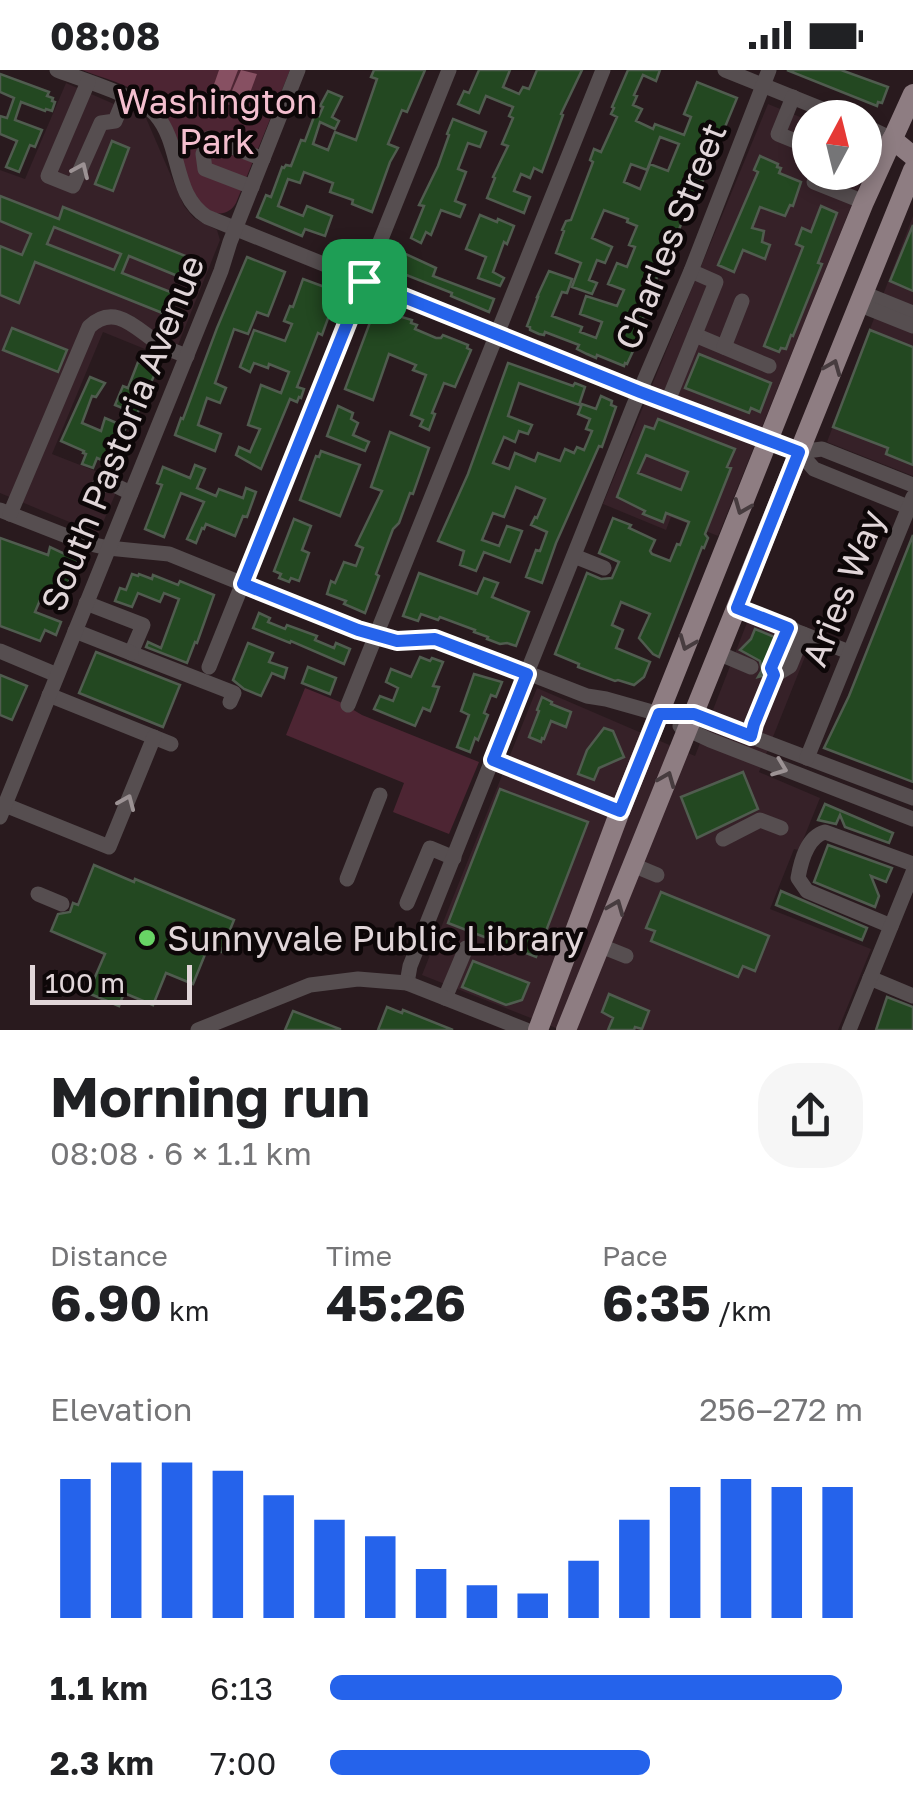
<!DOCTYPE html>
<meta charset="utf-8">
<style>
:root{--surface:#fff;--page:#f6f6f6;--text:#202124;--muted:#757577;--accent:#2563eb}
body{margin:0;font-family:"Golos Text",sans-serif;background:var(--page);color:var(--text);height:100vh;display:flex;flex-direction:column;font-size:38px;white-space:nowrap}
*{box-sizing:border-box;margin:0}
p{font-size:32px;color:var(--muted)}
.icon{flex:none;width:55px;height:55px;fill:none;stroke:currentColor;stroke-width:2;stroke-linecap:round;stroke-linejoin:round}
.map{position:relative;height:960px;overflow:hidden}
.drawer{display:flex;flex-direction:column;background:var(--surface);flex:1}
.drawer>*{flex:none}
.needle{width:65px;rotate:7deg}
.buttons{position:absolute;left:792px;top:30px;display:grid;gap:20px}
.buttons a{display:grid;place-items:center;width:90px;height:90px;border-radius:50%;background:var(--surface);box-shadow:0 5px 15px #0003;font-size:50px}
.scale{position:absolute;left:30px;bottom:25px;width:162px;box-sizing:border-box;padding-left:10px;border:5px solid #e1d6d9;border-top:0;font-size:28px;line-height:35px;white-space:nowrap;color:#e1d6d9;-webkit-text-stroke:8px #0d0708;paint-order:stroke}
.pin{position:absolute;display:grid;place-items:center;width:85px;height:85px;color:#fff;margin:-42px;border-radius:20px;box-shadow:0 5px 15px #0006}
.round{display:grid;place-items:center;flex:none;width:105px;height:105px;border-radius:40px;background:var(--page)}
.headline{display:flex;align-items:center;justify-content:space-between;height:170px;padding:0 50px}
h1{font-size:55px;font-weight:700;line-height:75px}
.metrics{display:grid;grid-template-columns:repeat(3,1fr);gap:15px;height:170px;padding:10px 50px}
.metrics div{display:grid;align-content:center}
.metrics b{font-size:50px;font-weight:700}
.metrics small{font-size:28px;font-weight:400}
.metrics p{font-size:28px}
.chart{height:280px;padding:20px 50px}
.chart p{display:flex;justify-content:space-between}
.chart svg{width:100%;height:180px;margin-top:10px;stroke:var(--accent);stroke-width:6}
ul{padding:0 50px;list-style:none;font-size:32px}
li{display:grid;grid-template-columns:160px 120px 1fr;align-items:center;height:75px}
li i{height:25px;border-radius:12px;background:var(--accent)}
.status{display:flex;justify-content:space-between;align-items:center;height:70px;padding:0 50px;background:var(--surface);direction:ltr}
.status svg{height:28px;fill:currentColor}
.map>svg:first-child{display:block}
.built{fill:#362128}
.green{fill:#4d2533}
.water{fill:#875062}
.building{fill:#234821;stroke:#505c4f;stroke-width:2.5;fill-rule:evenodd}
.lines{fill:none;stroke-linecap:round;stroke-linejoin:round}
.minor{stroke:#564e50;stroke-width:15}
.major{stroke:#8e7d82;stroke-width:20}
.oneway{stroke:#9c9294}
.oneway2{stroke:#473c3f}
.route-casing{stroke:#fff;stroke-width:20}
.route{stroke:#2563eb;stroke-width:12}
.poi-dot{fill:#68d465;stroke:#0d0708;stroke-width:4}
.labels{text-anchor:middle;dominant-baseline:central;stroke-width:9;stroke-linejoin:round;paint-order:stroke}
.park-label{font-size:35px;fill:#f4bfcf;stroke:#0d0708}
.street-label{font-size:35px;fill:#e1d6d9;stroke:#0d0708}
.poi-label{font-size:35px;fill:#e1d6d9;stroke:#0d0708;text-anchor:start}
</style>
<div class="status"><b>08:08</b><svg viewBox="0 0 49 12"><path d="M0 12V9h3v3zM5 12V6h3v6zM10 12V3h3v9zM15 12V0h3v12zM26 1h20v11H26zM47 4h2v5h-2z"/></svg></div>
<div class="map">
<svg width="913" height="960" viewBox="0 0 913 960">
<rect width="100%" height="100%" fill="#291a1e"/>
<g class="built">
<polygon points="66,13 146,48 184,136 194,148 217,160 220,170 172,290 103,262 52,384 121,411 98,464 0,423 0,100 25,109"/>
<polygon points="768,34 810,51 810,102 865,102 718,466 671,447 666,460 603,434"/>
<polygon points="913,146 913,406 827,372"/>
<polygon points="748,550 810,574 759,702 820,728 799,780 794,779 770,839 871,879 838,960 561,960 422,905 537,618 695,686"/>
</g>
<g class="green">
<path d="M 82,0 L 290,0 L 236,133 C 228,147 213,146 202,135 C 191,123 169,62 162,43 C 145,18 110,11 82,0 Z"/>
<polygon points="305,618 340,632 362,645 479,692 449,764 393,742 404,713 286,665"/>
</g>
<polygon class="water" points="219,0 238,0 230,21 231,23 241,0 257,4 244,39 218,32 219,29 210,26"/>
<g class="building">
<polygon points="374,0 425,0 407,42 402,40 388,74 398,78 390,92 372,142 352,134 353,130 330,122 333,113 304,102 300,113 288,109 278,136 303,146 307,136 332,146 325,166 305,159 302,166 257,147 266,125 271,127 282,97 284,98 286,95 291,96 301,70 305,71 315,44 319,46 323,37 320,36 328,21 342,27 332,47 339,51 335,59 320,52 313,74 328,80 335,62 356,70 377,9 371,7"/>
<polygon points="479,0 510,0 503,17 519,24 523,17 529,19 537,0 582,0 561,44 563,45 542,102 534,98 530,108 521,104 514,121 530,127 524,143 487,128 495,108 493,107 508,76 502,74 513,48 509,46 513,37 486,26 479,43 458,34 464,21 469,23"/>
<path d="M 628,0 L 660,0 L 656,11 L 643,5 L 634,25 L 637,26 L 633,35 L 642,39 L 636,51 L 653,59 L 655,54 L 684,65 L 691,47 L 684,44 L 697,12 L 737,28 L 694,132 L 691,131 L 672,176 L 667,179 L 656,210 L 659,211 L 639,258 L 641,258 L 639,268 L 627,294 L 625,293 L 624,296 L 597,285 L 596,288 L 587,284 L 577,279 L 579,275 L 545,262 L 544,265 L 539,264 L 530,260 L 530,257 L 527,256 L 538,227 L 537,227 L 549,201 L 572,209 L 567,223 L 562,222 L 552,246 L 582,257 L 580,262 L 596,268 L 602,252 L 580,244 L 586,226 L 617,236 L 624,220 L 608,214 L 617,193 L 627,197 L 635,177 L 629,175 L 637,156 L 627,152 L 628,149 L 604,140 L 592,168 L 612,177 L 605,193 L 597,190 L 589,210 L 597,213 L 592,224 L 572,217 L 581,193 L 556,183 L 564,161 L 562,160 L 566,151 L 571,150 L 593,92 L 590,90 L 594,79 L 601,82 L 617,47 L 611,44 L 614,38 L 612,37 ZM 660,67 L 679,74 L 668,101 L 650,94 L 640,119 L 624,112 L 631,94 L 647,100 Z"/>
<polygon points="787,0 841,0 888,17 882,33 878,32 877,36"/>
<polygon points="0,4 49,22 47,26 53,28 52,31 55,32 52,41 46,39 45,41 21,32 15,50 42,60 35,77 30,75 19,102 6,97 17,71 0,64 0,46 7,48 14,28 0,22"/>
<polygon points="453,49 486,62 480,77 468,73 458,99 466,102 455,131 465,135 460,147 441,140 431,165 426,162 421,173 411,168 424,136 419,135 438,96 449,65 447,64"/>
<polygon points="112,71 129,78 113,121 95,114"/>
<polygon points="760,86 778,94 777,97 781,98 779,103 801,112 793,136 790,135 785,146 760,137 752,158 764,161 762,172 770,175 765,189 743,180 734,202 718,195 758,102 754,100"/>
<path d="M 0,126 L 59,149 L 63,137 L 188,187 L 180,207 L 129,186 L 122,203 L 173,223 L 165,244 L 35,192 L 19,233 L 0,225 L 0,176 L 22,185 L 31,164 L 0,151 ZM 54,157 L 121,184 L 114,200 L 47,174 Z"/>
<polygon points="821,136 837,143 818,193 822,194 793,266 791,265 786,279 781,278 779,282 764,276 803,177 796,174 802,158 811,162"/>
<polygon points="480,145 497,152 498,149 514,156 507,174 504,172 493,202 504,208 500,216 478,208 486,187 466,179"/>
<polygon points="913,155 913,221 890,211"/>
<polygon points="397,180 436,198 433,206 494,229 489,242 451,226 452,223 391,199 393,193 390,192"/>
<polygon points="247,187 285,202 268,246 257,242 248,264 234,259 215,313 226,318 220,333 207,328 198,355 221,364 215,381 175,365 181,348 183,349 217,258"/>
<polygon points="303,209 341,223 334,241 331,240 322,265 318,263 306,294 297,317 304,319 301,328 299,327 297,332 290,329 261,399 236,385 239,377 250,382 260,359 248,355 261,315 281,323 289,302 269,294 268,298 254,293 250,302 240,297 254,260 285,271 292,254 284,251 290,236 293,237"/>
<polygon points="375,239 412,250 411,253 417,255 415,259 436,268 441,268 443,265 468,275 467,278 471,280 455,317 444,313 432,343 435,344 429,360 420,356 423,350 411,345 426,305 413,300 416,295 389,284 373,330 345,319"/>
<polygon points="12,258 67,280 58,302 3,280"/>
<polygon points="870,260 913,277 913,395 886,384 888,378 833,357"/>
<polygon points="699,284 771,313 760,342 751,338 749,343 685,318"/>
<polygon points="138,292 157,299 137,344 115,335 123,316 128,318"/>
<polygon points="508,293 573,316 575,313 585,317 579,335 519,313 508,346 532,355 528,364 519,361 515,372 504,367 493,393 509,399 515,383 535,391 538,383 560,391 565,379 574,383 577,377 584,380 592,361 586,359 590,349 578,344 582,334 596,339 601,326 612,331 611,335 616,337 602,377 599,376 556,473 542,513 526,507 536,480 540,481 547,462 531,455 535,447 537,448 545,429 516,417 504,447 493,443 482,470 499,476 507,456 522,461 510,492 484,482 476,501 460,495 464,481 438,471 468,404"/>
<polygon points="90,307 105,313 96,327 92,326 82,353 101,361 105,348 126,357 121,370 113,367 104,391 97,388 93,398 82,394 86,384 83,383 84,381 61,371"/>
<polygon points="338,336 353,343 351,349 358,353 353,365 369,372 365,381 327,366"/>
<path d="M 658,349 L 735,379 L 727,397 L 731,398 L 705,464 L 708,468 L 704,478 L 702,477 L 659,587 L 653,584 L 639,568 L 650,544 L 621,532 L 612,555 L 623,560 L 616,578 L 650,592 L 644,607 L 634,615 L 618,610 L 615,611 L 578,597 L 579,594 L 555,584 L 587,503 L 601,509 L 612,508 L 619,492 L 599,483 L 613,448 L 631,455 L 629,458 L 655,470 L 650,481 L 652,484 L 670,491 L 677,474 L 680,475 L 689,452 L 666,443 L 663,452 L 643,444 L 645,441 L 617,427 L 645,356 L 654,359 ZM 646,385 L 688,402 L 681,420 L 638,403 Z"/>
<polygon points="390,362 429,378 413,424 410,423 399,453 393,459 376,504 379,506 365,543 344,534 346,531 327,524 331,511 335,513 344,492 356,496 363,478 356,475 382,421 371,417"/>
<polygon points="321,381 360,395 340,446 300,430 316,386 319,387"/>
<polygon points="195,395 205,399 197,418 216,426 219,419 243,428 246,418 256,422 247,447 243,446 235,466 206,454 204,459 202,458 196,473 187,469 204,432 181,423 164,467 145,459 162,415 157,413 163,397 190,408"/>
<polygon points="294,449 311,456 302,480 309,483 299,511 291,508 289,512 279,508 281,504 274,501"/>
<polygon points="913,465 913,712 824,678 849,626"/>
<polygon points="0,468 48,485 50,477 78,490 61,530 43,523 35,542 61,552 56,565 45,560 40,571 0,556"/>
<polygon points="419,503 477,524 484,508 498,513 492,527 529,542 516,576 507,573 500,574 487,569 488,567 474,562 475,560 440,547 438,550 421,544 418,551 403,546"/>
<polygon points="132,504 138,506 139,504 152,509 153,505 178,515 180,511 214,525 197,573 195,572 187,593 146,577 148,572 161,578 179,529 164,523 160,532 138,523 132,537 115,531 120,518 126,520"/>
<polygon points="259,543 270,548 268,552 285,559 287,555 317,566 315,570 334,578 336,573 350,579 344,594 291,571 290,573 253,558"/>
<polygon points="755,559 777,568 762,606 758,607 762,600 760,591 740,580 751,569"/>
<polygon points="248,573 273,583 269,592 287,598 284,608 272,603 261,626 244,619 233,610"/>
<polygon points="96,582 180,615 163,657 79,623"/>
<polygon points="420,587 430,591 432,588 443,592 433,616 439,617 434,631 430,641 423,638 415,656 374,639 380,626 393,631 398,618 386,612 391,599 411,607"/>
<polygon points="308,597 336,608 330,624 302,613"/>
<polygon points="474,604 502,612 496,627 491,625 484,643 488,645 478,670 475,668 470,682 457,677 469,645 461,641"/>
<polygon points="0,605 27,616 12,650 0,645"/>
<polygon points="542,627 552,632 551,634 571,642 566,657 551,651 544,669 542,668 541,672 529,667 539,641 537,640"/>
<polygon points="604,658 613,661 624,687 599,698 594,710 578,704 587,680"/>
<polygon points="743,702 758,739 697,768 681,727"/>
<polygon points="500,719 588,752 536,887 448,853"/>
<polygon points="825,734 893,763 889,773 845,757 840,745 836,754 818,750"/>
<polygon points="828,775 892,798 886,812 871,806 879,826 875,837 814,812"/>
<polygon points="94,795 134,812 135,809 234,850 221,882 208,877 193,914 166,903 153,935 124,923 119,936 88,923 105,884 51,861 58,844 70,842 73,833 78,835"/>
<polygon points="781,821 867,858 862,870 776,835"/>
<polygon points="661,822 769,866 755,901 743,896 738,907 651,871 655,861 646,858"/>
<polygon points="473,891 529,913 522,930 506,935 462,917"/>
<polygon points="609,924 649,941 642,959 635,957 634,960 608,960 613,948 602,942"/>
<polygon points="887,927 913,937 913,960 876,960"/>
<polygon points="387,937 402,943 403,940 453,960 378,960"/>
<polygon points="293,941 340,959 340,960 285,960"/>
</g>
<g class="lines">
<g class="minor">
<path d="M 57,0 C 80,9 142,28 156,45 C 182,75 172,125 207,147 L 640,322 L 799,382 L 814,399 L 913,439"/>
<polyline points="725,0 844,48"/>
<polyline points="88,12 48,106 73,116 101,53 115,51 125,27"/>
<polyline points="793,27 778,64 810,77 804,90 810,92"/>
<polyline points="865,56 892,69"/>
<polyline points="818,102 814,112 864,132"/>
<polyline points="252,117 205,99 203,84 209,68 263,89"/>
<polyline points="863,223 913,243"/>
<polyline points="858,234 913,256"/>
<polyline points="695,265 769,296"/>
<polyline points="724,277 742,231"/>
<polyline points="668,331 716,212 691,201"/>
<polyline points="799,382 822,379 913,415"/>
<polyline points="99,415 114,415 131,423"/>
<polyline points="0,440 82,472 108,478 169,484 357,560 397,571 423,568 451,573 587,626 606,629 659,644 694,645 913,728"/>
<path d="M 10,444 L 89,257 C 117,230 140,264 163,276 C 170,280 179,283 187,286"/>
<polyline points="574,486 604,498"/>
<polyline points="86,533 143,555 131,583 234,623 230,632"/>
<polyline points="737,538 849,582"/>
<polyline points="75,561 131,583"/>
<polyline points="0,581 57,605"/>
<polyline points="718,583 751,597"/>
<polyline points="209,597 449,0"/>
<polyline points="775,605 790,596 803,564"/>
<polyline points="49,625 171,674"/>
<polyline points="348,635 603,0"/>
<polyline points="680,656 710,670 913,749"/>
<polyline points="751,666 754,654 793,559"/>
<polyline points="807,688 913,427"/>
<polyline points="493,689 620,741"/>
<polyline points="5,735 109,777 154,667"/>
<polyline points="0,747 221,201 230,172 298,0"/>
<polyline points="723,769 760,750 781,758"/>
<polyline points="633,795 657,805"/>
<polyline points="347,809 380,725"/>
<polyline points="38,824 62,834"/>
<polyline points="407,833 430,778 454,788"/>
<path d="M 891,856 L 807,821 L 798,808 C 801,791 807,767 825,762 L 913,794"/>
<polyline points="601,876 626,886"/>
<polyline points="870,908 913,926"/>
<polyline points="407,913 410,896 633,337 691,201 769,0"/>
<polyline points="445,928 466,878"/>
<polyline points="198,960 310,915 358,909 407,913 526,960"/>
<polyline points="849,960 913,802"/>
</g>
<g class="major">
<polyline points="892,69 913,86"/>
<polyline points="538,960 620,741 818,245 864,132 913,24"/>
<polyline points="566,960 913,100"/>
</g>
</g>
<defs><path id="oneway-chevron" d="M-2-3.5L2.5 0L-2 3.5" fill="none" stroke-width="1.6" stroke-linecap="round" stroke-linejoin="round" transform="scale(2.5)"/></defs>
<g class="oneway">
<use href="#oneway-chevron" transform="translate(81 100) rotate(-66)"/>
<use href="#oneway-chevron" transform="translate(780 698) rotate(21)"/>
<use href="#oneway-chevron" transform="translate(127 732) rotate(-67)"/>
</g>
<g class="oneway2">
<use href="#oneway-chevron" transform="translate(833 297) rotate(-68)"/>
<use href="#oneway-chevron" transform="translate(742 437) rotate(112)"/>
<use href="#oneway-chevron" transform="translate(687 573) rotate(112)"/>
<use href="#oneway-chevron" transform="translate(667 709) rotate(-68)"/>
<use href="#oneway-chevron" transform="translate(616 837) rotate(-68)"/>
</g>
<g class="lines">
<defs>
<polygon id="route" points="364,211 640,322 799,382 737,538 788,558 771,598 774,605 754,654 751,666 694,644 659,644 620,741 493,690 527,604 435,569 397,571 358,560 243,514"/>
</defs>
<use href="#route" class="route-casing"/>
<use href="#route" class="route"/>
</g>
<circle class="poi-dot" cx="147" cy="868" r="10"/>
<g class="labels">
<g class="park-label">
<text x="217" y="31">Washington<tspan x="217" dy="40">Park</tspan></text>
</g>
<g class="street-label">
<text transform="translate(670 166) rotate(-68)">Charles Street</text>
<text transform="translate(122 363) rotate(-68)">South Pastoria Avenue</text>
<text transform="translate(843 518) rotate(-68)">Aries Way</text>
</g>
<g class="poi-label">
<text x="167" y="868">Sunnyvale Public Library</text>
</g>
</g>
</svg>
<div class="buttons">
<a><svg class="needle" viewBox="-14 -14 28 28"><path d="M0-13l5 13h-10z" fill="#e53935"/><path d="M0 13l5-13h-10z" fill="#757577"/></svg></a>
</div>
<div class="scale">100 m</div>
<div class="pin" style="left:364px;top:211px;background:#1e9e55"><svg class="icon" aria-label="arrive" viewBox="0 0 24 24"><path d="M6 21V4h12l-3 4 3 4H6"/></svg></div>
</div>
<section class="drawer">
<div class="headline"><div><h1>Morning run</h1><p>08:08 · 6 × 1.1 km</p></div><a class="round"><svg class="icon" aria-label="share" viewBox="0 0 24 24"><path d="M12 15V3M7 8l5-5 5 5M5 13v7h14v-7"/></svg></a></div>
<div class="metrics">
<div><p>Distance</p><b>6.90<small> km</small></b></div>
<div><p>Time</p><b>45:26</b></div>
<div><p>Pace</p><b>6:35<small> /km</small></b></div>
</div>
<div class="chart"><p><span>Elevation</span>256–272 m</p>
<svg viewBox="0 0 160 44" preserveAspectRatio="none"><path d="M5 44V10M15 44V6M25 44V6M35 44V8M45 44V14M55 44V20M65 44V24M75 44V32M85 44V36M95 44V38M105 44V30M115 44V20M125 44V12M135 44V10M145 44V12M155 44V12"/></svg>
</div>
<ul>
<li><b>1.1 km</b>6:13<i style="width:96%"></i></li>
<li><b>2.3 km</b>7:00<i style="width:60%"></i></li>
</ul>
</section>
